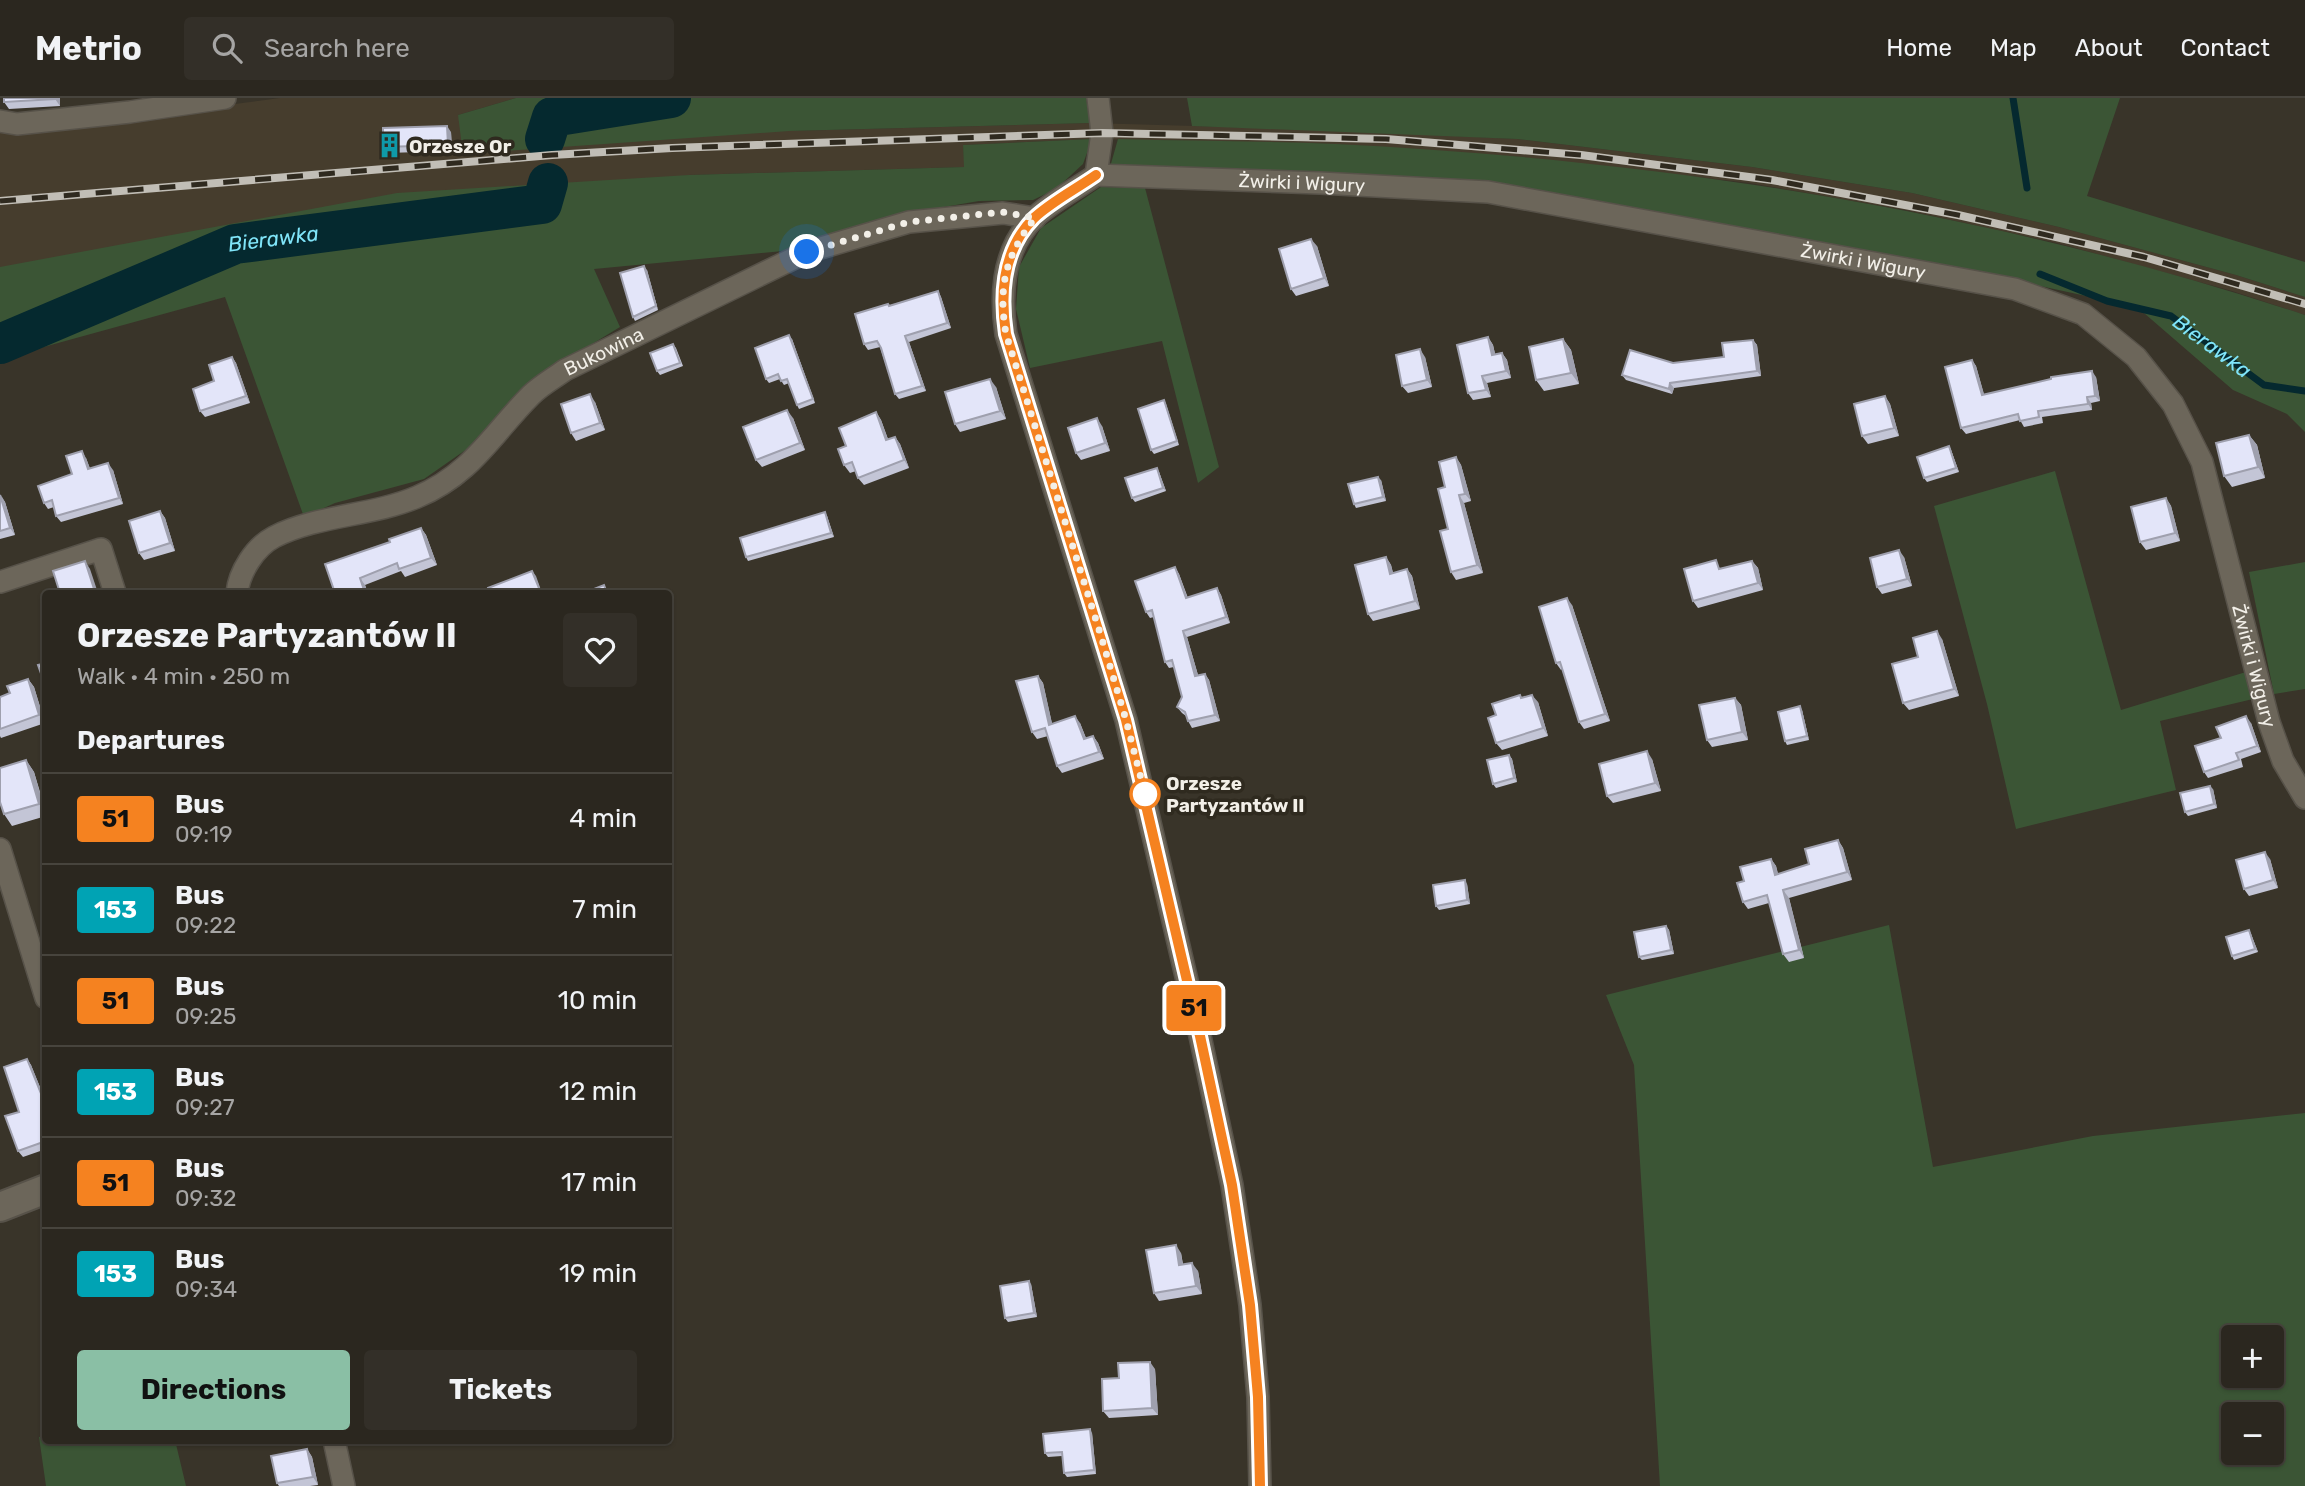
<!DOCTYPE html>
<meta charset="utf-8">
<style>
body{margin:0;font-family:Rubik,sans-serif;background:#332f28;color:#f1f3f6;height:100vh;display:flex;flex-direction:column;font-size:26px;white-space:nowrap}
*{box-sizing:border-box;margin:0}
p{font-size:23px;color:#a6a5a4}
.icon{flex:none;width:38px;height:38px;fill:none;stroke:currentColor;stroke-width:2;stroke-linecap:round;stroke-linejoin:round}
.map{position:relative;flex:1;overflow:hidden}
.side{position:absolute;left:42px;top:492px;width:630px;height:854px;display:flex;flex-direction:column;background:#2b271f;border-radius:7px;box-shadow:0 2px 5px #0004,0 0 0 2px #47443d}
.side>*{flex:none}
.badge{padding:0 14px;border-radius:5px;font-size:24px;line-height:46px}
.fabs{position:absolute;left:2221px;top:1227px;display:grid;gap:14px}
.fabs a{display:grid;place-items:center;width:63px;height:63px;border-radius:7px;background:#2b271f;box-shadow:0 2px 5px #0004,0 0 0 2px #47443d;font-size:35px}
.you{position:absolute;width:35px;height:35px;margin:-18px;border:5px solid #fff;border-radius:50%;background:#1a73e8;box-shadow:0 0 0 10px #1a73e833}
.map>.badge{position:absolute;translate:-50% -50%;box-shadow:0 0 0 4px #fff}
h2{padding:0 35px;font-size:26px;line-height:63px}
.round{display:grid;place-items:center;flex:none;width:74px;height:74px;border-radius:7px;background:#332f28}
.head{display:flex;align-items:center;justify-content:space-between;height:119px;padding:0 35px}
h1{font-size:33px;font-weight:700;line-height:52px}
.cta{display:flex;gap:14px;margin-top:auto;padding:14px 35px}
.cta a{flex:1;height:80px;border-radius:7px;background:#8abfa5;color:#111;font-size:28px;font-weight:700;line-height:80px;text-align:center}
.cta a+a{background:#332f28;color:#f1f3f6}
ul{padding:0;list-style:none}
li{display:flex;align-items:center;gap:21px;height:91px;padding:0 35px;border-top:2px solid #47443d}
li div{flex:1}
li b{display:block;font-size:26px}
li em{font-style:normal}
li .badge{min-width:77px;font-weight:700;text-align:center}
header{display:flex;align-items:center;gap:42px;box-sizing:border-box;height:98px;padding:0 35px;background:#2b271f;border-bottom:2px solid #47443d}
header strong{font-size:33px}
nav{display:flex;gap:38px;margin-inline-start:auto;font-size:24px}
.search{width:490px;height:63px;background:#332f28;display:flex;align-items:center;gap:18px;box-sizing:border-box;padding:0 24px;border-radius:7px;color:#a6a5a4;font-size:26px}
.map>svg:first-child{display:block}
.built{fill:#463d2d}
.green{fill:#3b5535;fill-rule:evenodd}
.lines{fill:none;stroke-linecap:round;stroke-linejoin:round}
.stream{stroke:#05292f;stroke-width:7}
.river{stroke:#05292f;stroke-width:40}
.street-casing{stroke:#575249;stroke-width:24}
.secondary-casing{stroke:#575249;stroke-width:32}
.street{stroke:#6c665a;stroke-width:21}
.secondary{stroke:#6c665a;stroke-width:28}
.rail-casing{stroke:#c1beb6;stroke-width:8}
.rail{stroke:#2f2a1f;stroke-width:5;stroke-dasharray:16;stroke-linecap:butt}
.wall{fill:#c3c5d6}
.shaded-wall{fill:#9fa0ae}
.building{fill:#e3e5f9;stroke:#9fa0ae;stroke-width:2}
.line-casing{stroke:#fff;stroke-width:16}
.line{stroke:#f58220;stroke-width:10}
.walk{stroke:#f2efe8;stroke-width:7;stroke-dasharray:0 12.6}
.stop-dot{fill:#fff;stroke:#f58220;stroke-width:3.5}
.labels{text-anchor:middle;stroke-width:7;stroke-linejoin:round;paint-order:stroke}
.poi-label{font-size:19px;font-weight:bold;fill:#f2efe8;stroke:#2f2a1f;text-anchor:start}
.street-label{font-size:19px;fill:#f2efe8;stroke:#2f2a1f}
.stop-label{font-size:19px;font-weight:bold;fill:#f2efe8;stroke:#2f2a1f;text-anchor:start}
.water-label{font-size:21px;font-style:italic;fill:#80e5f9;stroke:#2f2a1f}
</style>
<header>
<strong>Metrio</strong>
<div class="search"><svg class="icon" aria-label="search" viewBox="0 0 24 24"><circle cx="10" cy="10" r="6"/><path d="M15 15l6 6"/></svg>Search here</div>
<nav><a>Home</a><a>Map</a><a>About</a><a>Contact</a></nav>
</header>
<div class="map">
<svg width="2305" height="1388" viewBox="0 0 2305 1388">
<rect width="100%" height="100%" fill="#393429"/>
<path class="built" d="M280,0H516L458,17L789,33L1090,25L1333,32L1517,41L1752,69L1912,95L2059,129L2236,177L2305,199V217L2232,193L2057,145L1905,112L1750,85L1520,59L1335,46L1092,41L963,47L965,69L689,77L0,193V29L23,34Z"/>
<path class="green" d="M516,0H1086L1090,25L789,33L463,56L458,17Z
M1187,0H2120L2087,98L2305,164V199L2236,177L2059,129L1912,95L1752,69L1517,41L1192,28Z
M1092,41L1083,66L1056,91L1033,102L979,103L897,117L794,152L594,171L620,229L528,285L467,351L424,381L335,405L304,419L225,199L0,261V169L397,95L689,77L964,69L963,47Z
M1118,41C1190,43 1263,43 1336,46C1664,62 1993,113 2305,217V334L2287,316L2233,292L2137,209L2013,182L1507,90L1110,69Z
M1101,89L1145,90L1219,369L1198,385L1162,243L1030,270L1016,211L1019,169L1041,130Z
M2055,373L2121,612L2246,574L2253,601L2160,623L2176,692L2016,731L1987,606L1934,408Z
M2305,464V591L2274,596L2249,474Z
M1889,827L1933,1069L2093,1038L2305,1015V1388H1660L1634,967L1606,897ZM2233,1239H2272V1278H2233ZM2233,1316H2272V1354H2233Z
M45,1338L46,1342H175L186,1388H46L39,1339Z"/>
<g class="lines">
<g class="stream">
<path d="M2013,0L2027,90"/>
<path id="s1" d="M2040,176L2107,203L2171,218L2264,287L2305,293"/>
</g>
<g class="river">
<path d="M545,41L552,19L671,0"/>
<path id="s2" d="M0,246L235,146L542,106L548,85"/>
</g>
<defs>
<g id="street">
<path d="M0,23L17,26L130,14L225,0"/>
<path id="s3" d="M1096,77L1320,85L1488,94L2015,191L2083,216L2136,259L2173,306L2202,364L2269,624L2283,663L2305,700"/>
<path d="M1096,77C1076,91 1051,104 1034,120C1003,151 1000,196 1006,236L1126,622L1200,938L1232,1087L1250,1207L1258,1299L1260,1388"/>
<path d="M1096,77L1102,35L1098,0"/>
<path d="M0,484L101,451L115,495"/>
<path id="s4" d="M237,495C239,474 255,449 274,439C317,417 372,418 417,399C472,376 492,336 531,297C541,287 554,280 565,272L807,154L909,124L1003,115L1035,120"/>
<path d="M0,751L46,900"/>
<path d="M334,1342L344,1388"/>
</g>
<path id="secondary" d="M0,1109L46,1091"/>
</defs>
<use href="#street" class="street-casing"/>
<use href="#secondary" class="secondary-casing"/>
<use href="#street" class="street"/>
<use href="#secondary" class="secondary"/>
<defs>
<path id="rail" d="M0,103L552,57L672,50L1102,35L1386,41L1581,57L1772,82L1958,117L2144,159L2305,206"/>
</defs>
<use href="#rail" class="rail-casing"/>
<use href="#rail" class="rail"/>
</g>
<path class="wall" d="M60,0V8L9,11L4,4Z
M451,34L452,53L387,55L383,49Z
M1317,148L1329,188L1296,198L1291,191Z
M647,172L658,212L635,223L633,219Z
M938,193L941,199L951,230L909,244L926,293L899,301L895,296L880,249L868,252L864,246L890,208Z
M1488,239L1493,247L1495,256L1502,255L1507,262L1511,280L1487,285L1491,299L1473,302L1468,295Z
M792,241L815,305L799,311L797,307L789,285L784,287L780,281L769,285L766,281Z
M1563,241L1571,252L1579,286L1544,293L1536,282Z
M1753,242L1757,247L1761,278L1674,290L1672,296L1626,282L1622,277L1673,265L1724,259Z
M673,246L676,250L683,268L660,277L657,273Z
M232,259L236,265L250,305L205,319L200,313L214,283Z
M1425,259L1432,289L1408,295L1402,288Z
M1972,262L1976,268L1984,297L2096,279L2100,303L2091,305L2092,312L2042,319L2043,325L2024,329L2020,322L1966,336L1961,330Z
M996,289L1006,321L960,334L955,326Z
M1885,298L1890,306L1899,338L1868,346L1862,338Z
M1164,302L1166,306L1179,347L1154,356L1151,352Z
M595,304L605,332L576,343L571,335Z
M876,314L881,322L888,341L895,339L900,346L909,370L864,387L858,380L856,373L850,375L844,367L846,348Z
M793,320L805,352L762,369L756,362Z
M1102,328L1110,353L1081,362L1076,355Z
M2249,337L2257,347L2265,380L2232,389L2224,378Z
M1949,348L1951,352L1959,374L1927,384L1924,380Z
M1456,359L1461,367L1471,403L1464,405L1483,475L1456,482L1451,474L1445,389Z
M86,360L90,371L113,372L123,406L61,424L56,418L54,409L48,411L44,405Z
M1159,374L1166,393L1135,404L1132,400Z
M1381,382L1386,403L1356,410L1354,406Z
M0,397L5,404L15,437L0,441Z
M2166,400L2171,408L2180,443L2146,452L2140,444Z
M160,413L165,420L175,453L144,462L139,455Z
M827,418L834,439L748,463L746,459Z
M421,430L426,437L437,467L405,479L401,473L365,487L368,495H335L390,444Z
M1386,459L1391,467L1393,475L1407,471L1412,478L1420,511L1373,523L1368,516Z
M1904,459L1912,488L1882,496L1877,489Z
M1752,463L1758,470L1763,492L1698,510L1693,503L1722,470Z
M1175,469L1179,476L1188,500L1217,490L1221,497L1230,525L1187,539L1198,577L1205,576L1209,582L1220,623L1192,630L1188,623L1186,618L1182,615L1177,609L1182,599L1174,569L1169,570L1165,564L1154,519L1150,520L1146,514Z
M1572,507L1610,623L1584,631L1579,624L1562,571L1561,572L1556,565Z
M1942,541L1959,598L1909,612L1903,605L1918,559Z
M1038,578L1043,585L1052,626L1080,625L1086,640L1093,638L1098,645L1104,661L1062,675L1057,668L1048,638L1037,641L1032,634Z
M28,581L34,589L45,625L1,640L0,638V599L10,595Z
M1522,600L1538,604L1548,638L1502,652L1496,645V617Z
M1735,600L1741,607L1748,642L1712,649L1707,642Z
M1802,612L1809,642L1787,647L1785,643Z
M2251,625L2261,654L2241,661L2243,669L2208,680L2204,674L2221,640Z
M1509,657L1512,661L1517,684L1496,690L1493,686Z
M1652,661L1661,693L1613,705L1607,698Z
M26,662L34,674L46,714V718L12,728L4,716Z
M2213,691L2217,710L2188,718L2185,714Z
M1838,742L1843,750L1852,782L1789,800L1804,860L1789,864L1783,856L1769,805L1748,811L1743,804L1744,783L1771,761L1776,768L1778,776L1809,766Z
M2270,761L2278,790L2249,798L2244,791Z
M1467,786L1470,806L1439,812L1436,808Z
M1666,828L1669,832L1674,856L1642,862L1639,859Z
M2249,832L2251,836L2258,854L2234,862L2232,858Z
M27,961L31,967L46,1004V1051L23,1059L18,1053L19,1014Z
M1181,1155L1183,1166L1198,1173L1202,1196L1159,1203L1154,1195Z
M1031,1186L1037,1219L1008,1224L1005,1220Z
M1155,1271L1158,1317L1109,1320L1103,1313L1119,1280Z
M1092,1335L1096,1376L1067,1379L1064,1375L1062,1358L1048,1359L1045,1355Z
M307,1351L312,1359L318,1387L310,1388H279L277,1385Z"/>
<path class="shaded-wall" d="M55,0H60V8L55,1Z
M447,28L451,34L452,53L448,47Z
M1311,141L1317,148L1329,188L1324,180Z
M644,168L647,172L658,212L656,208Z
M938,193L941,199L951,230L947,225Z
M789,237L792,241L815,305L813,301Z
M905,238L909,244L926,293L922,288Z
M1488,239L1493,247L1497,264L1492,257Z
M1563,241L1571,252L1579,286L1571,275Z
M1753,242L1757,247L1761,278L1757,273Z
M1420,251L1425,259L1432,289L1427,282Z
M1502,255L1507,262L1511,280L1506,273Z
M232,259L236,265L250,305L246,298Z
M1972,262L1976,268L1986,303L1982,297Z
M2092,273L2096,279L2100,303L2095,298Z
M1482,278L1487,285L1491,299L1486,292Z
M990,281L996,289L1006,321L1000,313Z
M1670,285L1674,290L1672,296L1669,291Z
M590,296L595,304L605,332L600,325Z
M1885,298L1890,306L1899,338L1894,330Z
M2087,299L2091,305L2092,312L2088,306Z
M787,312L793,320L805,352L800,345Z
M876,314L881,322L891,350L886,342Z
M1097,320L1102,328L1110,353L1105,345Z
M2249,337L2257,347L2265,380L2258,369Z
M895,339L900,346L909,370L904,362Z
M1949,348L1951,352L1959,374L1956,370Z
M82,353L86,360L93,378L88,371Z
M1456,359L1461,367L1471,403L1465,396Z
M108,365L113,372L123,406L119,400Z
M1157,370L1159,374L1166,393L1163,390Z
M1378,379L1381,382L1386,403L1383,399Z
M1,397L5,404L15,437L10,430Z
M1459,397L1464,405L1483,475L1477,467Z
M2166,400L2171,408L2180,443L2175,435Z
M160,413L165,420L175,453L170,445Z
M825,414L827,418L834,439L831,435Z
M421,430L426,437L437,467L431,460Z
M1899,452L1904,459L1912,488L1907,481Z
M1386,459L1391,467L1395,483L1390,476Z
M85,463L90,471L98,495H96L95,494Z
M1752,463L1758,470L1763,492L1758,485Z
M1175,469L1179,476L1190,507L1186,500Z
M1407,471L1412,478L1420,511L1415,503Z
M532,473L536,478L542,495H541Z
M360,480L365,487L368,495H365Z
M1217,490L1221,497L1230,525L1226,519Z
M1567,500L1572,507L1610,623L1605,616Z
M1183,533L1187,539L1200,584L1195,578Z
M1937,533L1942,541L1959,598L1954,591Z
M1205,576L1209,582L1220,623L1215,617Z
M1038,578L1043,585L1054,634L1049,627Z
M28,581L34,589L45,625L39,617Z
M1532,597L1538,604L1548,638L1543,630Z
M1735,600L1741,607L1748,642L1742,634Z
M1800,608L1802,612L1809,642L1807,638Z
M1075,618L1080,625L1089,648L1084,641Z
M2246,618L2251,625L2261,654L2257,648Z
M1093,638L1098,645L1104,661L1099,654Z
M1647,653L1652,661L1661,693L1655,685Z
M1509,657L1512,661L1517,684L1514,680Z
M26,662L34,674L46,716L39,706Z
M2210,688L2213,691L2217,710L2214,706Z
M1838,742L1843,750L1852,782L1847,774Z
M2265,754L2270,761L2278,790L2273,782Z
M1771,761L1776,768L1780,784L1775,777Z
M1465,782L1467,786L1470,806L1467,802Z
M1783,792L1789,800L1804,860L1799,852Z
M1666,828L1669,832L1674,856L1671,852Z
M2249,832L2251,836L2258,854L2255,851Z
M27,961L31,967L46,1004V1008Z
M1176,1147L1181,1155L1184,1175L1179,1167Z
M1192,1165L1198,1173L1202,1196L1196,1188Z
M1029,1183L1031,1186L1037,1219L1034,1215Z
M1150,1264L1155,1271L1158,1317L1152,1310Z
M1090,1331L1092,1335L1096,1376L1094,1372Z
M307,1351L312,1359L318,1387L313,1379Z"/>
<path class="building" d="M4,0H55V1L4,4Z
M447,28L448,47L383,49V30Z
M1311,141L1324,180L1291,191L1279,151Z
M644,168L656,208L633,219L620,175Z
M938,193L947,225L905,238L922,288L895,296L881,250L877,243L864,246L855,216L888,206L889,208Z
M789,237L813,301L797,307L787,281L781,283L778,276L766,281L755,250Z
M1488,239L1492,257L1502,255L1506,273L1482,278L1486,292L1468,295L1457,247Z
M1563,241L1571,275L1536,282L1529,249Z
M1753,242L1757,273L1670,285L1669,291L1622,277L1630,252L1673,265L1724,259L1722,245Z
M673,246L680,265L657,273L650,255Z
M1420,251L1427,282L1402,288L1396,257Z
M232,259L246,298L200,313L193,291L214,283L209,267Z
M1972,262L1982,297L2051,281V279L2092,273L2095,298L2087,299L2088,306L2038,313L2039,319L2020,323L2018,316L1961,330L1945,269Z
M990,281L1000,313L955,326L945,294Z
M590,296L600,325L571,335L561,306Z
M1885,298L1894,330L1862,338L1854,306Z
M1164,302L1177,343L1151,352L1138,311Z
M787,312L800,345L756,362L743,329Z
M876,314L886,342L895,339L904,362L858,380L852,364L844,367L838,351L846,348L839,330Z
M1097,320L1105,345L1076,355L1068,330Z
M2249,337L2258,369L2224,378L2216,345Z
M1949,348L1956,370L1924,380L1917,359Z
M82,353L88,371L108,365L119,400L56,418L52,402L44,405L38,388L72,376L66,358Z
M1456,359L1465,396L1459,397L1477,467L1451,474L1440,433L1448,431L1438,391L1445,389L1439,364Z
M1157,370L1163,390L1132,400L1125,380Z
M1378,379L1383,399L1354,406L1348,386Z
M0,397L10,430L0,433Z
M2166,400L2175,435L2140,444L2131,409Z
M160,413L170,445L139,455L129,423Z
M825,414L831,435L746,459L740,440Z
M421,430L431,460L399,471L397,465L360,480L365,495H335L325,466L390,444L389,441Z
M1899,452L1907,481L1877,489L1870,460Z
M1386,459L1390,476L1407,471L1415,503L1368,516L1355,467Z
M1716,462L1719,471L1752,463L1758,485L1693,503L1684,471Z
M85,463L95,494L90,495H60L53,473Z
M1175,469L1186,500L1217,490L1226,519L1183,533L1195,578L1205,576L1215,617L1188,623L1185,614L1177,609L1182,599L1172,562L1165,564L1152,512L1146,514L1135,483Z
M532,473L541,495H489L488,490Z
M604,487L607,495H584Z
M1567,500L1605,616L1579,624L1560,564L1556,565L1539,509Z
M1937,533L1954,591L1903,605L1892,566L1918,559L1913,540Z
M46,565V583L44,584L38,567Z
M1038,578L1049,627L1075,618L1084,641L1093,638L1099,654L1057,668L1045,630L1032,634L1016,583Z
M28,581L39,617L0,631V599L10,595L7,588Z
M1520,597L1521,600L1532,597L1543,630L1496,645L1488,620L1496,617L1492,606Z
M1735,600L1742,634L1707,642L1699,607Z
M1800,608L1807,638L1785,643L1778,614Z
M2246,618L2257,648L2236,655L2239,662L2204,674L2195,648L2221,640L2216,629Z
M1647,653L1655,685L1607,698L1599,666Z
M1509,657L1514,680L1493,686L1487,662Z
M26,662L39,706L4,716L0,704V670Z
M2210,688L2214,706L2185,714L2180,695Z
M1838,742L1847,774L1783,792L1799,852L1783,856L1767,797L1743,804L1737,785L1744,783L1740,769L1771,761L1775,777L1809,766L1805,751Z
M2265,754L2273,782L2244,791L2236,762Z
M1465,782L1467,802L1436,808L1433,787Z
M1666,828L1671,852L1639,859L1634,834Z
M2249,832L2255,851L2232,858L2226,839Z
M27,961L46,1008V1043L18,1053L5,1018L19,1014L4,969Z
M1176,1147L1179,1167L1192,1165L1196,1188L1154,1195L1146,1152Z
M1029,1183L1034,1215L1005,1220L1000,1188Z
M1150,1264L1152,1310L1103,1313L1102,1281L1119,1280L1118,1265Z
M1090,1331L1094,1372L1064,1375L1062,1354L1045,1355L1043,1336Z
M307,1351L313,1379L277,1385L271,1358Z"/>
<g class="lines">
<defs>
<path id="line" d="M1096,77C1076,91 1051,104 1034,120C1003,151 1000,196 1006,236L1126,622L1200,938L1232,1087L1250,1207L1258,1299L1260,1388"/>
</defs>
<use href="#line" class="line-casing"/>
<use href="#line" class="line"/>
<path class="walk" d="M807,154L909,124L1003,114L1035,120C1005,158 998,189 1006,236L1101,538L1126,622L1145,696"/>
</g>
<defs>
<symbol id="building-bare" viewBox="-9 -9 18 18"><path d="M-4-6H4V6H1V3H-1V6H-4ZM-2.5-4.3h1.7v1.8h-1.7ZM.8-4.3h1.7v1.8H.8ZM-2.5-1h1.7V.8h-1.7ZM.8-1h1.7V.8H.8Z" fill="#0f9aa8" stroke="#2f2a1f" stroke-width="2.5" paint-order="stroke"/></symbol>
</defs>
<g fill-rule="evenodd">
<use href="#building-bare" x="372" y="30" width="35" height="35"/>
</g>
<circle class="stop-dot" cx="1145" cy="696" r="14"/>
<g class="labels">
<g class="poi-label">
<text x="409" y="55">Orzesze Or</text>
</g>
<g class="street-label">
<text dy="7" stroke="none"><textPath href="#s3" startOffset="206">Żwirki i Wigury</textPath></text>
<text dy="7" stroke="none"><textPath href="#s3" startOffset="774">Żwirki i Wigury</textPath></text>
<text dy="7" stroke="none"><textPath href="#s4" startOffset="458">Bukowina</textPath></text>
<text dy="7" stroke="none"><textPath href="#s3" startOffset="1404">Żwirki i Wigury</textPath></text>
</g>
<g class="stop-label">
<text x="1166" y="692">Orzesze<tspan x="1166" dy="22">Partyzantów II</tspan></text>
</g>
<g class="water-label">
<text dy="7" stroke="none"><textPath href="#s2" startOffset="294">Bierawka</textPath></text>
<text dy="7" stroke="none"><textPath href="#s1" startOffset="189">Bierawka</textPath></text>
</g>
</g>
</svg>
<div class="fabs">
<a>+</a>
<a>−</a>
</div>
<div class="you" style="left:807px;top:154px"></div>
<b class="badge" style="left:1194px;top:910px;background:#f58220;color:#111">51</b>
<section class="side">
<div class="head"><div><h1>Orzesze Partyzantów II</h1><p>Walk · 4 min · 250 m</p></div><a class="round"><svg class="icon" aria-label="heart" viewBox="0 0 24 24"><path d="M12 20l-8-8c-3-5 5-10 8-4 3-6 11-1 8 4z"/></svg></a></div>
<h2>Departures</h2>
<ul>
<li><span class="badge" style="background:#f58220;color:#111">51</span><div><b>Bus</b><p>09:19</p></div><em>4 min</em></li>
<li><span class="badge" style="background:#00a3b4;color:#fff">153</span><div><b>Bus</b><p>09:22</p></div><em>7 min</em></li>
<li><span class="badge" style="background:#f58220;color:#111">51</span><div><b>Bus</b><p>09:25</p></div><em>10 min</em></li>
<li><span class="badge" style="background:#00a3b4;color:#fff">153</span><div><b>Bus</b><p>09:27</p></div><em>12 min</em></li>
<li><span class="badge" style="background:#f58220;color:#111">51</span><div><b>Bus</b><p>09:32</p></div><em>17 min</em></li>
<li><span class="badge" style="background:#00a3b4;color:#fff">153</span><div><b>Bus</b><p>09:34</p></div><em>19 min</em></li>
</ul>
<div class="cta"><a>Directions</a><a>Tickets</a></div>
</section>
</div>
